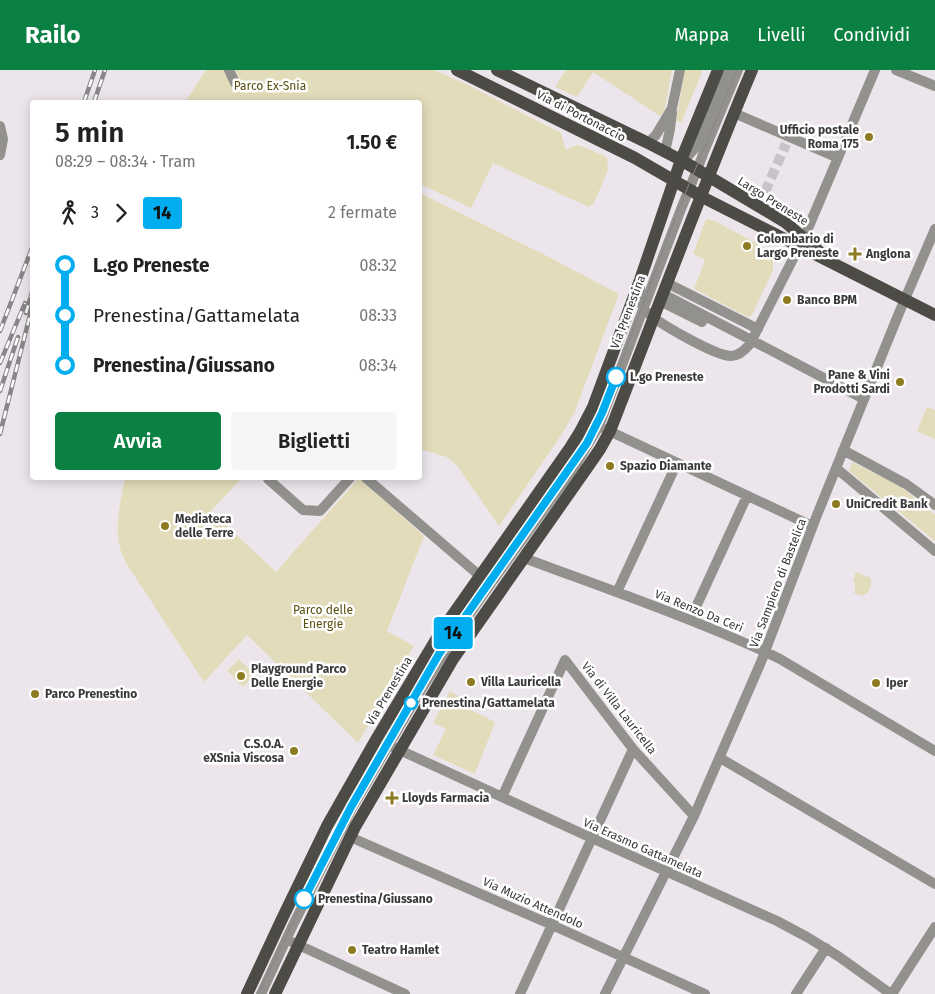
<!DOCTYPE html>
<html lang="it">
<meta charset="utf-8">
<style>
body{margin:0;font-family:"Fira Sans",sans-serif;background:#f6f6f6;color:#222;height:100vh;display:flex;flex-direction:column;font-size:19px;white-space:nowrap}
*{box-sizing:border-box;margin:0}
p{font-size:16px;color:#767676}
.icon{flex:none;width:28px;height:28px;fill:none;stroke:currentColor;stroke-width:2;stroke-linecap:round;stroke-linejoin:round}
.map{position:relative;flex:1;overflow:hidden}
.sheet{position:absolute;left:30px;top:30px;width:392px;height:380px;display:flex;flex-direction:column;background:#fff;border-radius:5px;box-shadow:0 2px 12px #0003}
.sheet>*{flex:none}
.badge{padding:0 10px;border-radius:4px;font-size:18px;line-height:32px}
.map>.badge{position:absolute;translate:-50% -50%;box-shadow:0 0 0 2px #fff}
.legs{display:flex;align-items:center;gap:8px;height:55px;padding:0 25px;font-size:16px}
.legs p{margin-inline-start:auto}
.head{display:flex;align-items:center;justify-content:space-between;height:85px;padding:0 25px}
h1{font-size:28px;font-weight:600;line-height:38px}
.primary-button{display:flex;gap:10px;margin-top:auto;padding:10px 25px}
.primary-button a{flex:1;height:58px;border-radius:5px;background:#0b8043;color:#fff;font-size:20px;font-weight:600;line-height:58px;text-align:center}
.primary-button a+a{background:#f6f6f6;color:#222}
ul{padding:0 25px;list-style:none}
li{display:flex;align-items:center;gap:18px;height:50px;font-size:19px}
li i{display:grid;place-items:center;width:8px;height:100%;margin:0 6px;background:currentColor}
li i::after{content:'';width:12px;height:12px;margin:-6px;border:4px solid;border-radius:50%;background:#fff}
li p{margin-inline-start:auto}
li:first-child i{background:linear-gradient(#0000 50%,currentColor 0)}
li:last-child i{background:linear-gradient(currentColor 50%,#0000 0)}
header{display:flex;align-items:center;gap:30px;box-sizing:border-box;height:70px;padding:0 25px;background:#0b8043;color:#fff}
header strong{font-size:24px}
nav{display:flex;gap:28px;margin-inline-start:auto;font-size:18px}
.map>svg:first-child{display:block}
.green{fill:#e2dcba}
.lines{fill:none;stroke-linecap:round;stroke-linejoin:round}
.minor-tunnel{stroke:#c8c3c8;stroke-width:10;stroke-dasharray:10 5;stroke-linecap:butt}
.minor{stroke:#92918e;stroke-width:10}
.major{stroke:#4c4b46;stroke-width:12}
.tram{stroke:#898589;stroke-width:1}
.rail-casing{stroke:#898589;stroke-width:4.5}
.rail{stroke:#fff;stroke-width:2.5;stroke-dasharray:8;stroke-linecap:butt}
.line-1-casing{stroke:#fff;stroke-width:11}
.line-1{stroke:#00adef;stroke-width:8}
.poi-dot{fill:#8c7b20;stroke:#fff;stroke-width:2}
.stop-1-dot{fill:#fff;stroke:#00adef;stroke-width:2.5}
.labels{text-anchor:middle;stroke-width:5;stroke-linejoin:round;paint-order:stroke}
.park-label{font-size:12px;fill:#5b4f11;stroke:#fff}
.street-label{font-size:12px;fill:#3a383a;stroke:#fff}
.poi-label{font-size:12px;font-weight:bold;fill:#3a383a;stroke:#fff;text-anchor:start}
.stop-label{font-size:12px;font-weight:bold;fill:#3a383a;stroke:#fff;text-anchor:start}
</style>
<header>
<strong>Railo</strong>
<nav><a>Mappa</a><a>Livelli</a><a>Condividi</a></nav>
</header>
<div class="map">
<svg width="935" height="924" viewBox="0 0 935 924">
<rect width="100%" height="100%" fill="#ece6ec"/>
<path class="green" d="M206,0H434L470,16L561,63L565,78L567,80L574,76L579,75L607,87L608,100L594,133L589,137L493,93L471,138L420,114V32H185Z
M566,0H672L664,42L660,46L593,2L577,27L555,17Z
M685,0H703L681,53L676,50Z
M420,123L547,186L619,224L575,341L562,364L499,456L458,397L447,387L420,379Z
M706,149L715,151L765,178L769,182L773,189V200L752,245L748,247L694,219L705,190L693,184Z
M927,337L935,340V369L917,361Z
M852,392L900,416L935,445V471L849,401Z
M125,408H242L211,441L276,502L359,408L424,466L387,561L414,576L358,673L247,565L204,612L126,493C124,488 121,483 120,478C114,458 121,428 125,408Z
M856,502L871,508C871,521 867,531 853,522L855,521V513L853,510Z
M239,589L255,605L243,617L227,601Z
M450,621L463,629L461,635L495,652L475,704L433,685L446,659L433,653Z"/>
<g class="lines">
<path class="minor-tunnel" d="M765,122L786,74"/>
<path class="minor" d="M229,0L235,13
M896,0L935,16
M734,43L838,88
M0,56L3,69L0,85
M646,72L651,70L656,65L672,38L680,0
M665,82L670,59L672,42
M681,90L688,86L697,76L730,0
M804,168L875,0
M640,213C640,222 639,233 645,240C655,252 716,286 731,286C739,286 745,280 750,274L799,177
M667,213L758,259
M663,224L864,329
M660,231L702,252
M605,359L812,456
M843,380L906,414L935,435
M836,398L935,481
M366,408L480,506
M268,409L303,440L320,441L350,408
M524,488C591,513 658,536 724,564C743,572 762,580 780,589L935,681
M617,522L677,393
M690,550L747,426
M393,677L585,765L777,851L807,867L838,886L891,924
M720,688L935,814
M502,727L565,590L633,679L694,746
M350,767L552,855L705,924
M292,872L405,924
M261,924L292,857L352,738L415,630L450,573L480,529L577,393L599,356L681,139L697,100L705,79L738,0
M520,924L633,679
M605,924L694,746L761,592L817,445L899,243L935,159
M796,924L826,878
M892,924L935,857"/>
<path class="major" d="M457,0L635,88L704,128L935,245
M497,0L646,72L681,90L785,152L820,182
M247,924L281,851L327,756L377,668L440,563L570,378L580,362L593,337L640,210L681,90L718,0
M275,924L355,757L453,589L589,395L600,379L610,361C657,240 702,119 752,0"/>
<path class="tram" d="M258,924L304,829L351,737L439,584L575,391L592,364L602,343L679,138L737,0"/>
<defs>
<path id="rail" d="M84,32L95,0
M94,32L105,0
M26,243L32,222
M0,261L32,178
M0,293L25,233
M0,321L18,267
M0,364L32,237"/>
</defs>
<use href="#rail" class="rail-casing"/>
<use href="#rail" class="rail"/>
</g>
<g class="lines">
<defs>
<path id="line-1" d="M304,829L351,737L439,584L587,373L602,343L616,307"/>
</defs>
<use href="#line-1" class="line-1-casing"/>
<use href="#line-1" class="line-1"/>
</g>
<g class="poi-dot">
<circle cx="869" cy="67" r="5"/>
<circle cx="747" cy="176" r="5"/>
<path d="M852.5 176.5h5v5h5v5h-5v5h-5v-5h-5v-5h5z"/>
<circle cx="787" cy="230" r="5"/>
<circle cx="900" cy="312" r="5"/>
<circle cx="610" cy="396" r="5"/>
<circle cx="836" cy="434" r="5"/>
<circle cx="165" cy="456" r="5"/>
<circle cx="241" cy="606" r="5"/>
<circle cx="471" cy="612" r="5"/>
<circle cx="876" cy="613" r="5"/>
<circle cx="35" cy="624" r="5"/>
<circle cx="294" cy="681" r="5"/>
<path d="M389.5 720.5h5v5h5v5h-5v5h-5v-5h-5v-5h5z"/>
<circle cx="352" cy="880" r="5"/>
</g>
<g class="stop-1-dot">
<circle cx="616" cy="307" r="9"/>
<circle cx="411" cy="633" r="6"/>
<circle cx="304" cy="829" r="9"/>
</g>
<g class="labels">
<g class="park-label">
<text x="270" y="20">Parco Ex-Snia</text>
<text x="323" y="544">Parco delle<tspan x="323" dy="14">Energie</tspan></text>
</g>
<g class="street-label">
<text transform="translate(581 46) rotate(27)" y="4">Via di Portonaccio</text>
<text transform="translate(773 131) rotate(32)" y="4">Largo Preneste</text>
<text transform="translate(628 242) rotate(-69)" y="4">Via Prenestina</text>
<text transform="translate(778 513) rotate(-69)" y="4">Via Sampiero di Bastelica</text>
<text transform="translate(699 541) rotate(22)" y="4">Via Renzo Da Ceri</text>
<text transform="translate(389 621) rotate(-59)" y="4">Via Prenestina</text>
<text transform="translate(619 638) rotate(52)" y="4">Via di Villa Lauricella</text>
<text transform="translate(643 778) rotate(24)" y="4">Via Erasmo Gattamelata</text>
<text transform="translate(533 833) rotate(24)" y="4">Via Muzio Attendolo</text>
</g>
<g class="poi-label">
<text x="859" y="64" text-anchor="end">Ufficio postale<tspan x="859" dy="14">Roma 175</tspan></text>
<text x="757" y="173">Colombario di<tspan x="757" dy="14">Largo Preneste</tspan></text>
<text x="866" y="188">Anglona</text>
<text x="797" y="234">Banco BPM</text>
<text x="890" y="309" text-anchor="end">Pane &amp; Vini<tspan x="890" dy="14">Prodotti Sardi</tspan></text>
<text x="620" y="400">Spazio Diamante</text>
<text x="846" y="438">UniCredit Bank</text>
<text x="175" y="453">Mediateca<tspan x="175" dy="14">delle Terre</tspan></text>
<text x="251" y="603">Playground Parco<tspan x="251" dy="14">Delle Energie</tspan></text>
<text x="481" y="616">Villa Lauricella</text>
<text x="886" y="617">Iper</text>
<text x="45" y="628">Parco Prenestino</text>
<text x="284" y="678" text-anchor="end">C.S.O.A.<tspan x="284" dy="14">eXSnia Viscosa</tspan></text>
<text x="402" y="732">Lloyds Farmacia</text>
<text x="362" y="884">Teatro Hamlet</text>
</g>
<g class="stop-label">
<text x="630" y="311">L.go Preneste</text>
<text x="422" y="637">Prenestina/Gattamelata</text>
<text x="318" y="833">Prenestina/Giussano</text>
</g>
</g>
</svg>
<b class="badge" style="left:453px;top:563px;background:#00adef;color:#111">14</b>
<section class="sheet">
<div class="head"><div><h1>5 min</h1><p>08:29 – 08:34 · Tram</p></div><b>1.50 €</b></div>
<div class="legs"><svg class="icon" aria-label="walk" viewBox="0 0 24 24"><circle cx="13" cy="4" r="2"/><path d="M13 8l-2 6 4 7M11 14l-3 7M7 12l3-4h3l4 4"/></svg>3<svg class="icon" aria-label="forward" viewBox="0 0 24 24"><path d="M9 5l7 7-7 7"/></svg><b class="badge" style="background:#00adef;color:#111">14</b><p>2 fermate</p></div>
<ul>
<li><i style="color:#00adef"></i><b>L.go Preneste</b><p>08:32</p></li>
<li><i style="color:#00adef"></i><span>Prenestina/Gattamelata</span><p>08:33</p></li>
<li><i style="color:#00adef"></i><b>Prenestina/Giussano</b><p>08:34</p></li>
</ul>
<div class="primary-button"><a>Avvia</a><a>Biglietti</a></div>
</section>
</div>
